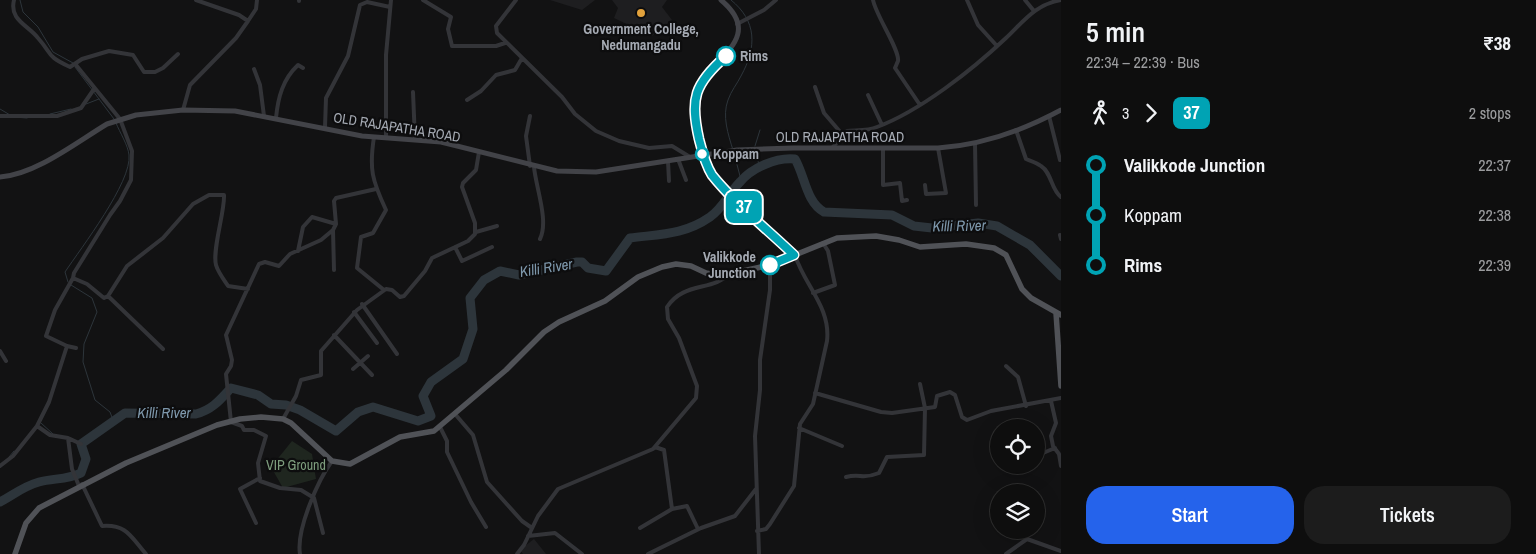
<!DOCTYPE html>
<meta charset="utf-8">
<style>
body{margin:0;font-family:"Archivo Narrow",sans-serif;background:#1c1c1c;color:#f1f3f6;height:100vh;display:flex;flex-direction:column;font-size:19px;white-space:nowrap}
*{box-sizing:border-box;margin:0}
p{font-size:16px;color:#9b9c9e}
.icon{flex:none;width:28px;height:28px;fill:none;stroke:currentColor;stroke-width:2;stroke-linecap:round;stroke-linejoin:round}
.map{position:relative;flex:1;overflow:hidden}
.sheet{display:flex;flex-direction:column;background:#0e0e0e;width:475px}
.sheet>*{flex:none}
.badge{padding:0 10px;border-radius:8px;font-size:18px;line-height:32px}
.buttons{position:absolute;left:990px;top:419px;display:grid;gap:10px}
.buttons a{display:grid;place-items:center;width:55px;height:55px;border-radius:50%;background:#0e0e0e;box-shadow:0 5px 20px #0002,0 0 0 1px #2e2e2e;font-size:25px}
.map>.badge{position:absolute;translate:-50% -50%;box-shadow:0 0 0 2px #fff}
.legs{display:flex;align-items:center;gap:8px;height:55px;padding:0 25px;font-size:16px}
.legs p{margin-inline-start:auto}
.headline{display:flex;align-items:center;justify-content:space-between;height:85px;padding:0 25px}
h1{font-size:28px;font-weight:600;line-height:38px}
.action{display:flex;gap:10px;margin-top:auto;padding:10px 25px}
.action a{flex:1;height:58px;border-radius:20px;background:#2563eb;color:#fff;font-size:20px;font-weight:600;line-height:58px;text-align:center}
.action a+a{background:#1c1c1c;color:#f1f3f6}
ul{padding:0 25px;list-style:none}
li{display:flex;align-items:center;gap:18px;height:50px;font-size:19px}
li i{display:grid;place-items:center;width:8px;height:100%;margin:0 6px;background:currentColor}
li i::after{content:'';width:12px;height:12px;margin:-6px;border:4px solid;border-radius:50%;background:#0e0e0e}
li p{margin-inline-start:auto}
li:first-child i{background:linear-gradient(#0000 50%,currentColor 0)}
li:last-child i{background:linear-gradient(currentColor 50%,#0000 0)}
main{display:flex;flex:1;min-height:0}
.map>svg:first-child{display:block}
.built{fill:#1e1e20}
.green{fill:#1f261f}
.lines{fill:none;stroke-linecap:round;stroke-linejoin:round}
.stream{stroke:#2d353b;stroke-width:1}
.river{stroke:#2d353b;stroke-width:9}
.street{stroke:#333438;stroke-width:4}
.secondary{stroke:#424348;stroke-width:5}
.primary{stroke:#505257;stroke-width:5.5}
.line-1-casing{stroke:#fff;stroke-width:11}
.line-1{stroke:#00a3b4;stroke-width:8}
.poi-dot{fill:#e2a23c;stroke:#0d0d0e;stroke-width:2}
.stop-1-dot{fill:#fff;stroke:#00a3b4;stroke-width:2.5}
.labels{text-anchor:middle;stroke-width:4.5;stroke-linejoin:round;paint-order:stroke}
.poi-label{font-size:14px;font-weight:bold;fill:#a5aab3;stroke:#0d0d0e}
.stop-label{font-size:14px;font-weight:bold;fill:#a5aab3;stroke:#0d0d0e;text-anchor:start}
.street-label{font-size:14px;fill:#a5aab3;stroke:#0d0d0e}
.park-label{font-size:14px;fill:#7d9c7d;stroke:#0d0d0e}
.water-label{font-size:15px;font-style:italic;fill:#7e98ac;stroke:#0d0d0e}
</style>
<main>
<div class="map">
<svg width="1061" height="554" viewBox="0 0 1061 554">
<rect width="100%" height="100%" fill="#121213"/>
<path class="built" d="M550,0H595L582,10Z
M612,0H667L662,7L672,20L652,36L614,18L618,8Z
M534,539L546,554H523L520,550Z"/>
<path class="green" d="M292,441L312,454L316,479L283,488L271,467Z"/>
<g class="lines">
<path class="stream" d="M20,0L23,12L38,27L53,52L73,63
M731,0C757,21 757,47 741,76C737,84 731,91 728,100C722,116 728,134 733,150
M75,67L114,119
M86,104L99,99
M0,109L10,115
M50,114L71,109
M14,117L27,118
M755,146L760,130
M734,153L741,180
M757,154L759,167
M68,282L65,272C81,248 132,182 129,155C128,145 120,133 116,123
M71,285L92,298L97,312L84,344L83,362L95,400L110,412L113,420
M41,423L53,434
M9,457L14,451"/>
<path class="river" d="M0,502C13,495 24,486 39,482C53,478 67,480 81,473L86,459L81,444L125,413L196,414C212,410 220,400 231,388L258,395L271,404L286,405L300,410L336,431L358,412L373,407L418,421L431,416L423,396L431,382L463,359L473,329L470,298L484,280L500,271L519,275L577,262H582L588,268L606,271L630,238C660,234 684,235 710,217C723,208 729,193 740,182C752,168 776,157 795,159C805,176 806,202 824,212L892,215L914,226L932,228L978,223L997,226L1030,245L1061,276"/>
<path class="street" d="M14,0C9,20 28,25 38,38C53,55 46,56 70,67L82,59L109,51L133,55L144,72H155L163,68L178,54
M299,0V1
M423,0L451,17L448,29L452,46H496L505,43
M516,0L496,26L497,33L562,97L575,114L596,131L619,141L649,148L672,146L690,157
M873,0C876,16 900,50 898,61C897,63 896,66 895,68L920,105
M967,0L978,25L997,46
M1025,0L1034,11
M248,21L256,9L257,0
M737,24L764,10L776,0
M254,69L260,85L264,116
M815,87L824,113L842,134
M413,92L415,140
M868,95L882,125
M467,100L481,91L496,75L515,70L522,58
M183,110L190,85L236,38L248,21L239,15L196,0
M0,116H57L81,108L94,89
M530,116L526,136L530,166
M1049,116L1060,160
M276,118C278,97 283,79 298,65L303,68
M325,127L326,98L348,56L360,5L367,2L390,7
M1016,130L1026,159C1031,161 1037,163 1041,166C1052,173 1051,190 1061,197
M374,137C369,169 372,180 386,210L373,233L361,237L357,268L384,290
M386,138V55L391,0
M975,143L976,205
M832,148L847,131C856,130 868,131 877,127C920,111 972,70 1006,38C1023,22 1036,4 1061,0
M883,148V185L900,183L902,201L907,200
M678,159L686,180
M668,161L669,181
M534,167C536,188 549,221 540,239
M925,185L926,194L946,193L938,148
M333,230L334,270
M476,232L497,226
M1060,235L1061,239
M455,247L462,261L492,247
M298,251L303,227L312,217L336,224
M73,278L87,284L104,298L108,296L127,266L163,238L193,204L209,195H224C225,211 212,250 216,265C218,272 224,280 228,286L248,289
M813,293L835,285L828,251L823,243
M108,296L163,349
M362,304L397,354
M354,312L377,343
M334,335L372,375
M67,346L76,348
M0,351L6,361
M1006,366L1018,377L1026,406
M353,369L368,356
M815,393L881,412L892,413L935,407L937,396L950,392L955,395L962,417L967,420L991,411L1061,398
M1051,401L1056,423L1051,436L1053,446L1059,454L1061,466
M455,414L473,435L487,482L522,521L532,528
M283,419L296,396L301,380L321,375V351L357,310L386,289L392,290L400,297L404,296L425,271L432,258L468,241L475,234V223L462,187L463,183L476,170L479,152
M37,426L49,402L67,346L46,336L55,310L73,278L74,273L110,215L120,201L131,180L132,151L120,119L76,65
M440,427L447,441V452L471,502L486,527
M799,428L842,446
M68,438L72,469L79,486
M1036,460L1043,453L1055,448
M0,466L13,456L37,426L50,435L68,438L81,444
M846,477C861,473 862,480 879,473L887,457L924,455L925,408L920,384
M82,484L102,526C127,524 131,537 146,554
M672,509L687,506L698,529
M256,523L240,489L260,478
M640,528L672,509L664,450L655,447
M757,531L766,529L770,524L794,486L800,424L813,404L827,341C831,307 804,285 795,255
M323,533L314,498L301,490L280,488L260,481L258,463L266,436L254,430H244L242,426L231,422L226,374L231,366L232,360L226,335L259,264L265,262L279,266L290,254L321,240L333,230L336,224L334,201L336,198L376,189
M528,536L555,533L582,554
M300,554C296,530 318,480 332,461
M517,554L524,545L538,516L558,489L653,449L696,398L697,386L679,338L668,319L667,307C684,281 713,292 730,273
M648,554L701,528L735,516L756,489
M759,554L755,436L760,390V360L770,290V265
M1006,554L1027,539L1061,551"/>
<path class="secondary" d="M721,0C765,37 714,57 698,87C689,105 696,140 704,158C717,190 768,230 795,255
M0,177C35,175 77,142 107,124L136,115L183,110L235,111L362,136L441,142L557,171L596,172L737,150L793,148H938C980,145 1024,130 1061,110"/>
<path class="primary" d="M1056,313L1061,386
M15,554L26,523L39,508L126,463L217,425L240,419L261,417L283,419L291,423L332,461L350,464L400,437L434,431L506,370L544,332L559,322L605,301L638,277L662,267L676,264L691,266L706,273L717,275L738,272L770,265L837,238L876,236L899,240L920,247L966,244L994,248L1006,255L1022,289L1031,298L1061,315"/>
</g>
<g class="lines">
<defs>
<path id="line-1" d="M726,56C694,84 690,99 699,139C702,151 705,164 712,175C734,203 768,230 794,255L770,265"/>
</defs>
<use href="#line-1" class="line-1-casing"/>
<use href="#line-1" class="line-1"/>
</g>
<circle class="poi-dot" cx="641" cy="13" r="5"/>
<g class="stop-1-dot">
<circle cx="726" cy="56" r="9"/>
<circle cx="702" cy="154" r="6"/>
<circle cx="770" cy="265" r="9"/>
</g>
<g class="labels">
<g class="poi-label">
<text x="641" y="34">Government College,<tspan x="641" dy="16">Nedumangadu</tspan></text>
</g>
<g class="stop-label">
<text x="740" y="61">Rims</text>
<text x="713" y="159">Koppam</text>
<text x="756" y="262" text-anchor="end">Valikkode<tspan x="756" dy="16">Junction</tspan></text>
</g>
<g class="street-label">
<text transform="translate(397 127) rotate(9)" y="5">OLD RAJAPATHA ROAD</text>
<text x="840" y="142">OLD RAJAPATHA ROAD</text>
</g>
<g class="park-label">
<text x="296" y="470">VIP Ground</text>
</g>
<g class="water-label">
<text transform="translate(959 226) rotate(-1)" y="5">Killi River</text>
<text transform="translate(546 268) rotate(-9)" y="5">Killi River</text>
<text x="164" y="418">Killi River</text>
</g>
</g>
</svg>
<div class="buttons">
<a><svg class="icon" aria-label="locate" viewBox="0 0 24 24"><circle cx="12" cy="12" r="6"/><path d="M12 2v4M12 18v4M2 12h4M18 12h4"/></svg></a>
<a><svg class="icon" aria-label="layers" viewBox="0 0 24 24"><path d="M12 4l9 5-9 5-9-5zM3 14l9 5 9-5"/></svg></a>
</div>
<b class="badge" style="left:744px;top:207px;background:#00a3b4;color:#fff">37</b>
</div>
<section class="sheet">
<div class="headline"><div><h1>5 min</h1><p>22:34 – 22:39 · Bus</p></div><b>₹38</b></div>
<div class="legs"><svg class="icon" aria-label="walk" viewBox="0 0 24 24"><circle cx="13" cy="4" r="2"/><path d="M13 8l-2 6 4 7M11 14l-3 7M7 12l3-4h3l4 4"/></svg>3<svg class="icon" aria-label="forward" viewBox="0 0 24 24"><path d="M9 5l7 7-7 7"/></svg><b class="badge" style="background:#00a3b4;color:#fff">37</b><p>2 stops</p></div>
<ul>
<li><i style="color:#00a3b4"></i><b>Valikkode Junction</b><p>22:37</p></li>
<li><i style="color:#00a3b4"></i><span>Koppam</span><p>22:38</p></li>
<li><i style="color:#00a3b4"></i><b>Rims</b><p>22:39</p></li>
</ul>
<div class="action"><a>Start</a><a>Tickets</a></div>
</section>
</main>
